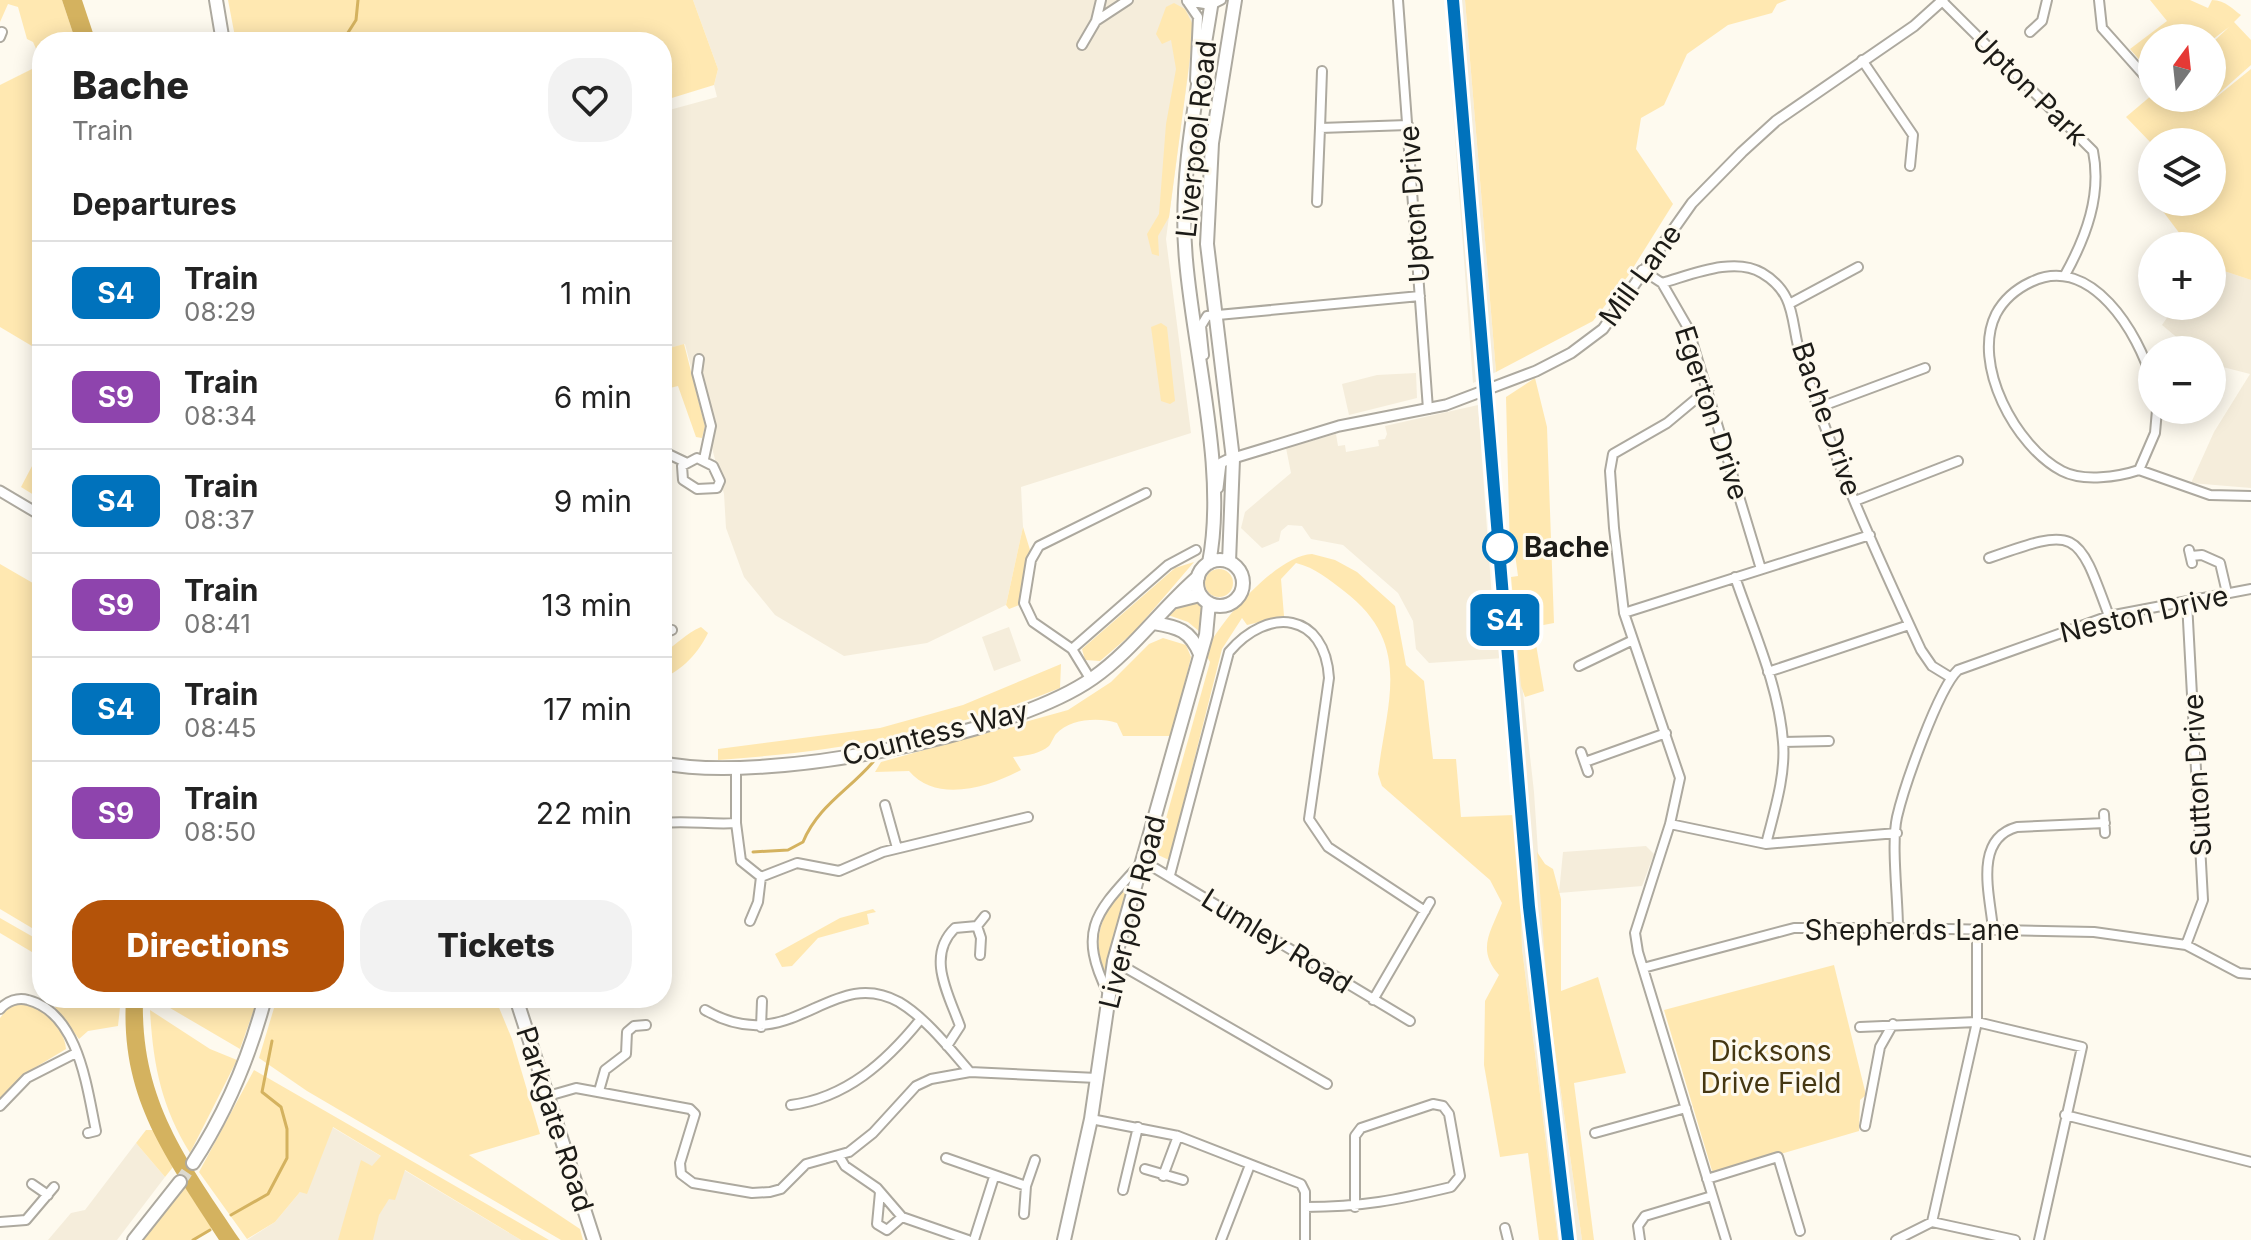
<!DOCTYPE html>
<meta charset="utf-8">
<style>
body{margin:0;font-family:Inter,sans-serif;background:#f2f2f2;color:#222;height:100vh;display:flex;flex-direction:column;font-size:30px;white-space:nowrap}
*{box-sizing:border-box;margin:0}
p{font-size:26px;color:#767676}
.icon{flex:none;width:44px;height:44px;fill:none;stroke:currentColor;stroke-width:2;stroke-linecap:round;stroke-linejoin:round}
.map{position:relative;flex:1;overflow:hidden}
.details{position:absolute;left:32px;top:32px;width:640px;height:976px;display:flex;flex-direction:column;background:#fff;border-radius:32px;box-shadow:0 4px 20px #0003}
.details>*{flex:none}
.badge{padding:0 16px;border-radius:12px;font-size:28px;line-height:52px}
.needle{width:52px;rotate:15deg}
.controls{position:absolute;left:2138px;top:24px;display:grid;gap:16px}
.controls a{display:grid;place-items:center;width:88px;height:88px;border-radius:50%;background:#fff;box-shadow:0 4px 20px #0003;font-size:40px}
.map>.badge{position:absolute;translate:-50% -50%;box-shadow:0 0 0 4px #fff}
h2{padding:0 40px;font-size:30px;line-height:72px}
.round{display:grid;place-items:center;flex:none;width:84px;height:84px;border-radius:32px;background:#f2f2f2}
.headline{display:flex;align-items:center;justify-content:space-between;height:136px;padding:0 40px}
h1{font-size:38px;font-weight:800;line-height:60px}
.cta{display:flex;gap:16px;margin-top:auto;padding:16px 40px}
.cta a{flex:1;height:92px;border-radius:32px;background:#b45309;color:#fff;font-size:32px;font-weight:800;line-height:92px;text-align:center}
.cta a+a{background:#f2f2f2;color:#222}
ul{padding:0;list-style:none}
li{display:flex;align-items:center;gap:24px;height:104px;padding:0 40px;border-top:2px solid #e0e0e0}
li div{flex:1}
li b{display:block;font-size:30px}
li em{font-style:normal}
li .badge{min-width:88px;font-weight:700;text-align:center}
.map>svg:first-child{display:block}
.built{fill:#f5eddb}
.green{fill:#ffe8b1}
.water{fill:#d4b25f}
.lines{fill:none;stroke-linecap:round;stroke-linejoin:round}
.stream{stroke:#d4b25f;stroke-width:3}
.primary-tunnel{stroke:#dcd9cf;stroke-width:12;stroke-dasharray:12 6;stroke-linecap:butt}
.minor-casing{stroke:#ada99f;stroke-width:12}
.tertiary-casing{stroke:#ada99f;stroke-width:13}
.primary-casing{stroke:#ada99f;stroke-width:16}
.trunk-casing{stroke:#ada99f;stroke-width:16}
.minor{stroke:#fff;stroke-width:8}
.tertiary{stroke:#fff;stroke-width:9}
.primary{stroke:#fff;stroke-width:12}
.trunk{stroke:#fff;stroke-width:12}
.rail{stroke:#7a7871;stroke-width:3;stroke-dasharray:10 10;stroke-linecap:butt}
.line-casing{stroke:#fff;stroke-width:18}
.line{stroke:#0072bc;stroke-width:12}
.stop-dot{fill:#fff;stroke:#0072bc;stroke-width:4}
.labels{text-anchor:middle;stroke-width:6;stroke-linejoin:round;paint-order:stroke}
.street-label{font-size:28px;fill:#1c1b17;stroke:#fefaef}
.stop-label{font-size:28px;font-weight:bold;fill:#1c1b17;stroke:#fefaef;text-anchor:start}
.park-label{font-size:28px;fill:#453712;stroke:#fefaef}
</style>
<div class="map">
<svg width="2251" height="1240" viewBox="0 0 2251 1240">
<rect width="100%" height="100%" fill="#fefaef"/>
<path class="built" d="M693,0H1198L1166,239L1191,433L1021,487L1023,527L1006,605L927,643L844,656L775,615L744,577L726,528L724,494L685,344L662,350V112L717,97L714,85L718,69Z
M1445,0H1465L1496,372L1473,383Z
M2212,267L2251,280V488L2191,483L2214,432L2250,374L2219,366L2212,361V350H2192L2162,325L2175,306H2212Z
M1416,373L1417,398L1349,415L1342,384L1377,375Z
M1478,405L1495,640L1517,639L1534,792L1548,1001L1582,1240H1558L1522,948L1519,815L1504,658L1429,663L1416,649L1413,621L1398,593L1343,545L1311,539L1302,526L1288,525L1281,531L1279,541L1262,548L1241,528L1245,512L1291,473L1286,448L1336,434L1338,446L1345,445L1346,452L1379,446L1378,440L1385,439L1387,434L1385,426Z
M1009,627L1021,661L994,671L982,637Z
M1646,846L1654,854L1642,886L1559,893L1563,852Z
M332,1127L521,1240H247L275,1222L300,1192Z
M136,1143L165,1177L117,1240H48L71,1213L85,1210Z"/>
<path class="green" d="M0,0H62L76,42H42V62L33,42L27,39L18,7L8,4L0,22Z
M228,0H693L718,69L714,85L662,101V42H236Z
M1465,0H1787L1777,4L1772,13L1728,25L1687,54L1664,105L1641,118L1636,149L1673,204L1628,276L1593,321L1496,372Z
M2150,0H2190L2208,8L2212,0C2226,0 2233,10 2241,15L2234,22L2251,40V65L2198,112L2251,69V280L2212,267V246H2189L2156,202H2212V142L2152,144L2126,117L2152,95V98H2212V43L2229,27L2212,40L2152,38L2150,72L2130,49L2167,21Z
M1174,3L1185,9L1194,27L1169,217L1158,236L1159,256L1152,254L1147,234L1159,214L1166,124L1176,69L1171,40L1162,44L1156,34L1166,7Z
M42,64V352L0,327V85Z
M1161,323L1167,327L1175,401L1170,404L1161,401L1151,327Z
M684,344L705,426L702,438L696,437L678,386L662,390V350Z
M1535,378L1547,427L1554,623L1533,627L1544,691L1525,697L1521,686L1511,577L1518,576L1515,554H1510L1506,397Z
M42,447V500L21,487Z
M1023,527L1030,550L1019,605L1009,609L1006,605Z
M1312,554L1335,560L1357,572L1395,606L1406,665L1424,681L1433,759H1456L1461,817L1514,815L1500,658L1519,815L1522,948L1558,1240H1539L1528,1153L1500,1157L1484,1065L1485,1001L1499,975C1476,949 1491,932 1502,903L1490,880L1382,786L1378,774C1387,700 1413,644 1344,591C1328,579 1316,568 1296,563L1281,579L1284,616L1247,625L1242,618L1222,649L1169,860L1156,854L1210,662L1205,653C1219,622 1277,555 1312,554Z
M1194,562L1134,632L1100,661L1085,660L1082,649L1175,568Z
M0,564L38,586L42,580V934L0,909Z
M1205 583a14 14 0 1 1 28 0a14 14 0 1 1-28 0Z
M1196,602L1203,609L1200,632L1188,622L1168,615L1184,604Z
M701,627L708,633C699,652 682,671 662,678V653C677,645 686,633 701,627Z
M1163,638L1186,645L1191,657L1172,736H1123L1117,723C1098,717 1070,719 1056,734C1054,736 1051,744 1049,746C1040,754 1025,756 1013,757L1021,770C989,787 937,804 909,771L875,772L881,762L1068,710L1111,682L1149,644Z
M1061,664L1060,688C951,732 834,752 718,760V749L880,728L963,705Z
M1537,852L1545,864L1553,869L1561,899V991L1598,977L1626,1073L1574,1083L1594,1240H1582L1548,1001Z
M1121,891L1127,892L1105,971L1100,972C1095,939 1099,917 1121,891Z
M873,909L876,912L867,914L869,924L818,938L792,966L782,967L775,954L840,918Z
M0,918L42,942V958L0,933Z
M1834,965L1866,1095L1860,1100L1859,1131L1713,1174L1664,1010Z
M59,998H121L118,1026L88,1031L79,1039L55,1008Z
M153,998H258L240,1049Z
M277,998H495L512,1039L540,1134L469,1155L580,1229L583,1240H561L307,1091L259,1058Z
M12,1003C37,1001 64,1024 66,1049L31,1070L0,1099V1018Z
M150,1010L210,1049L237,1060L190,1153C161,1106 153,1064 150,1010Z
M254,1070L549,1240H521L405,1170L395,1200L389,1199L379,1215L373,1240H338L361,1160L372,1166L381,1156L333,1127L307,1194L300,1192L275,1222L247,1239L199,1172Z
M146,1130H153L173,1167L165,1177L136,1143Z
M185,1187L212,1228L193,1240H143Z"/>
<path class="water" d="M62,0H82L96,42H76Z
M126,998H143C140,1100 186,1159 240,1240H219C167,1158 120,1100 126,998Z"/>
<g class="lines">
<path class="stream" d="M342,42L356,20L358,0
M753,852L788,850L803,842C818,806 848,791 873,762
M231,1215L268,1194L287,1158V1129L281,1107L262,1092L272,1041
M193,1240L210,1230"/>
<path class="primary-tunnel" d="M180,1182L193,1163"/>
<defs>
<path id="minor" d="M1398,0L1428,409
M2099,0L2102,28L2151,83
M1187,1L1198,17L1195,80
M1187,1L1211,5L1221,0
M1942,1L2093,151C2102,195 2086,237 2065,275
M1096,21L1128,0
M2030,32L2042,21L2047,0
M0,37L2,32
M1082,45L1096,21L1101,0
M1862,60L1913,135L1910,166
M1320,128L1322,71
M1317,202L1320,128L1408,125
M1642,270L1662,283L1688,328L1761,569
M1662,283C1691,275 1734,256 1762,273C1798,294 1790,324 1801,357C1832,457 1877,555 1921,650L1932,666L1950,677
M1791,303L1858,267
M1204,355L1201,326L1207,316L1420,296
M699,359L697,373L711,426L704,459
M2152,381C2139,334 2091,253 2031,282C2016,289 2004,299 1996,314C1971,364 2016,447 2062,471C2083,482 2118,477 2139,470L2155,433L2157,410
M1709,388L1667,423L1613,454L1610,471L1614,528L1624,613L1680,778L1670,824L1635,933L1638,952L1726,1240
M1820,407L1925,368
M662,451L685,462
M697,458L713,466L720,481L717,488L697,489L683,480L682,466Z
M2139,470L2210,495L2251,496
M1855,501L1958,461
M2189,550L2192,563
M2191,556L2202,555L2220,563L2227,593
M1989,558C2077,527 2077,528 2109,616
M1735,577C1753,630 1779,686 1783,742C1786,775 1774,812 1766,844
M1624,613L1870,535
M662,634L672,630
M1072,649L1168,565L1196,550
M1579,666L1631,641
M1768,672L1909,625
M1091,680L1072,649L1033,622L1024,603L1031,560L1039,546L1146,493
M1783,742L1829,741
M1581,752L1588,772
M1585,762L1666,733
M736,769V823L741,861L761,877L797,863L839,871L883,852L1028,817
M885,805L897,848
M2104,814L2105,833
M662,823C688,820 711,825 736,823
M1670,824L1766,844L1897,833
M1170,875L1229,652C1268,606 1325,612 1329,678L1309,819L1328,847L1425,911
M750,921L758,902L761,877
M977,926L985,916
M1898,928C1898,898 1891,844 1897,817C1904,787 1938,689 1958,670L2109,616L2251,589
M1993,929C1990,895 1973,839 2017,827L2105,823
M2186,945L2203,900L2187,602
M1114,961L1327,1084
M662,962L665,961
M1643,968L1794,928H1898L2094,932L2186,945L2239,973L2251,974
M1108,993C1075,927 1099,910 1143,861L1410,1021
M1373,1000L1430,902
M0,1009C7,1001 18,997 28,1000C79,1013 87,1089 96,1131L88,1133
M705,1010C792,1061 830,964 899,1002C926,1018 950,1049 970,1072
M761,1027L762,1001
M1860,1027L1977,1022L2082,1047L2039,1240
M947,1046L960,1026C948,993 926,956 955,928L977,926L981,938L980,955
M599,1091L605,1070L626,1054L627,1032L634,1026L646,1025
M548,1096L576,1088L690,1109L695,1114L680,1163L681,1174L693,1183L752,1193L770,1192L781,1189L806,1164L849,1152L873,1133L916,1086L931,1079L970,1072L1097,1078
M791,1105C846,1098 886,1062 920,1020
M0,1106L27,1078L76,1053
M2065,1115L2251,1162
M1091,1119L1178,1136L1301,1184L1305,1192V1240
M1865,1126L1880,1047L1893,1024
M1595,1133L1686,1108
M839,1156L845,1166L877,1188L902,1217L968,1240
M946,1158L1026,1186
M1145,1169L1183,1180
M1163,1176L1178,1136
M1707,1179L1778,1157L1800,1231
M32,1184L48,1195
M1123,1190L1138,1127
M880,1192L877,1224L887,1230L902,1217
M1305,1207C1362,1207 1397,1200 1451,1187L1460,1176L1449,1114L1443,1106L1433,1104L1361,1128L1355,1136V1207
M1024,1214L1026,1186L1035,1160
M0,1222L26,1220L54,1187
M1932,1222L1977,1022V930
M1505,1228L1508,1240
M974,1240L994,1177
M1221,1240L1250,1165
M1640,1240L1638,1226L1645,1216L1712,1196
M1896,1240L1932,1222L2015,1240"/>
<path id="tertiary" d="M1218,488L1221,463L1227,460L1339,426L1446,405L1536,371L1571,353L1603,329L1692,203L1742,152L1776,121L1914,26L1943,0
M0,491L42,516"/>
<path id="primary" d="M216,0L223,42
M1172,602L1200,595
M1154,623C1178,627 1190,630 1200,654
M662,763C763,784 1009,737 1093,678C1133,650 1161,609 1198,577
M516,998L594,1240
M193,1163C225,1114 250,1055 265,998
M134,1240L180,1182"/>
<path id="trunk" d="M1197 583a23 23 0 1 1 46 0a23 23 0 1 1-46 0Z
M1229,562L1233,459L1207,244L1212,143L1235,0
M1209,563C1227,471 1194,355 1186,260C1178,174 1199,85 1212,0
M1064,1240L1091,1119L1114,961L1206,635L1209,603"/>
</defs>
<use href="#minor" class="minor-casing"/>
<use href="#tertiary" class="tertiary-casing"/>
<use href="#primary" class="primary-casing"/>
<use href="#trunk" class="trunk-casing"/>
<use href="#minor" class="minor"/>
<use href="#tertiary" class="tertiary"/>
<use href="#primary" class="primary"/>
<use href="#trunk" class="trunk"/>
<path class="rail" d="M1457,0L1534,907L1573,1240"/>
</g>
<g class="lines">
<defs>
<path id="line" d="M1453,0L1529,907L1568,1240"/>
</defs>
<use href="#line" class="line-casing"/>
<use href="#line" class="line"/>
</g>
<circle class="stop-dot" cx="1500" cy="547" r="16"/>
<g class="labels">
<g class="street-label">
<text transform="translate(2030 88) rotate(45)" y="10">Upton Park</text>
<text transform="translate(1196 139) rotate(-84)" y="10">Liverpool Road</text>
<text transform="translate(1414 204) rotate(-94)" y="10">Upton Drive</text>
<text transform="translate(1640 275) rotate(-54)" y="10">Mill Lane</text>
<text transform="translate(1712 413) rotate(72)" y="10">Egerton Drive</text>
<text transform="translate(1827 419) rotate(71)" y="10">Bache Drive</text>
<text transform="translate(2144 614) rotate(-13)" y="10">Neston Drive</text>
<text transform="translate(935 733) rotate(-14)" y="10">Countess Way</text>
<text transform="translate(2197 775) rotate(-93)" y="10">Sutton Drive</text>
<text transform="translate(1132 912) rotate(-76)" y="10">Liverpool Road</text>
<text x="1912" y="940">Shepherds Lane</text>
<text transform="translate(1277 941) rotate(32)" y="10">Lumley Road</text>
<text transform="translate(555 1119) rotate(72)" y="10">Parkgate Road</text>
</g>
<g class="stop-label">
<text x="1524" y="557">Bache</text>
</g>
<g class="park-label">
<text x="1771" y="1061">Dicksons<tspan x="1771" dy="32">Drive Field</tspan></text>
</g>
</g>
</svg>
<div class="controls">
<a><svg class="needle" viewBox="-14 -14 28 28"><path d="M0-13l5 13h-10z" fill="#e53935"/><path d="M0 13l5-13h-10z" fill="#767676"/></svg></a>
<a><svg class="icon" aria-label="layers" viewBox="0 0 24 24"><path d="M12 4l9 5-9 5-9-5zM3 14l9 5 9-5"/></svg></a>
<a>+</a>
<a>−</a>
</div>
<b class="badge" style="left:1505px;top:620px;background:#0072bc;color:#fff">S4</b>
<section class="details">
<div class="headline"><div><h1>Bache</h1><p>Train</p></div><a class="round"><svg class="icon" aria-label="heart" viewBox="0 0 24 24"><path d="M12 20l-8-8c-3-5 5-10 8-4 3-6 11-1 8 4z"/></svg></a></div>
<h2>Departures</h2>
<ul>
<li><span class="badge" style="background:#0072bc;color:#fff">S4</span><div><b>Train</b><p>08:29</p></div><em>1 min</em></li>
<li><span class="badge" style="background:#8e44ad;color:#fff">S9</span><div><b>Train</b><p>08:34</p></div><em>6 min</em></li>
<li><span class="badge" style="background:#0072bc;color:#fff">S4</span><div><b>Train</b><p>08:37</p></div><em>9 min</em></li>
<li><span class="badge" style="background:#8e44ad;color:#fff">S9</span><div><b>Train</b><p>08:41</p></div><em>13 min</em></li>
<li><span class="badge" style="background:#0072bc;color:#fff">S4</span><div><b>Train</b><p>08:45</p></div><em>17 min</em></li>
<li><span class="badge" style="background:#8e44ad;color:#fff">S9</span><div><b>Train</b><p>08:50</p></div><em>22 min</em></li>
</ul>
<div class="cta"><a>Directions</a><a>Tickets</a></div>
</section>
</div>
